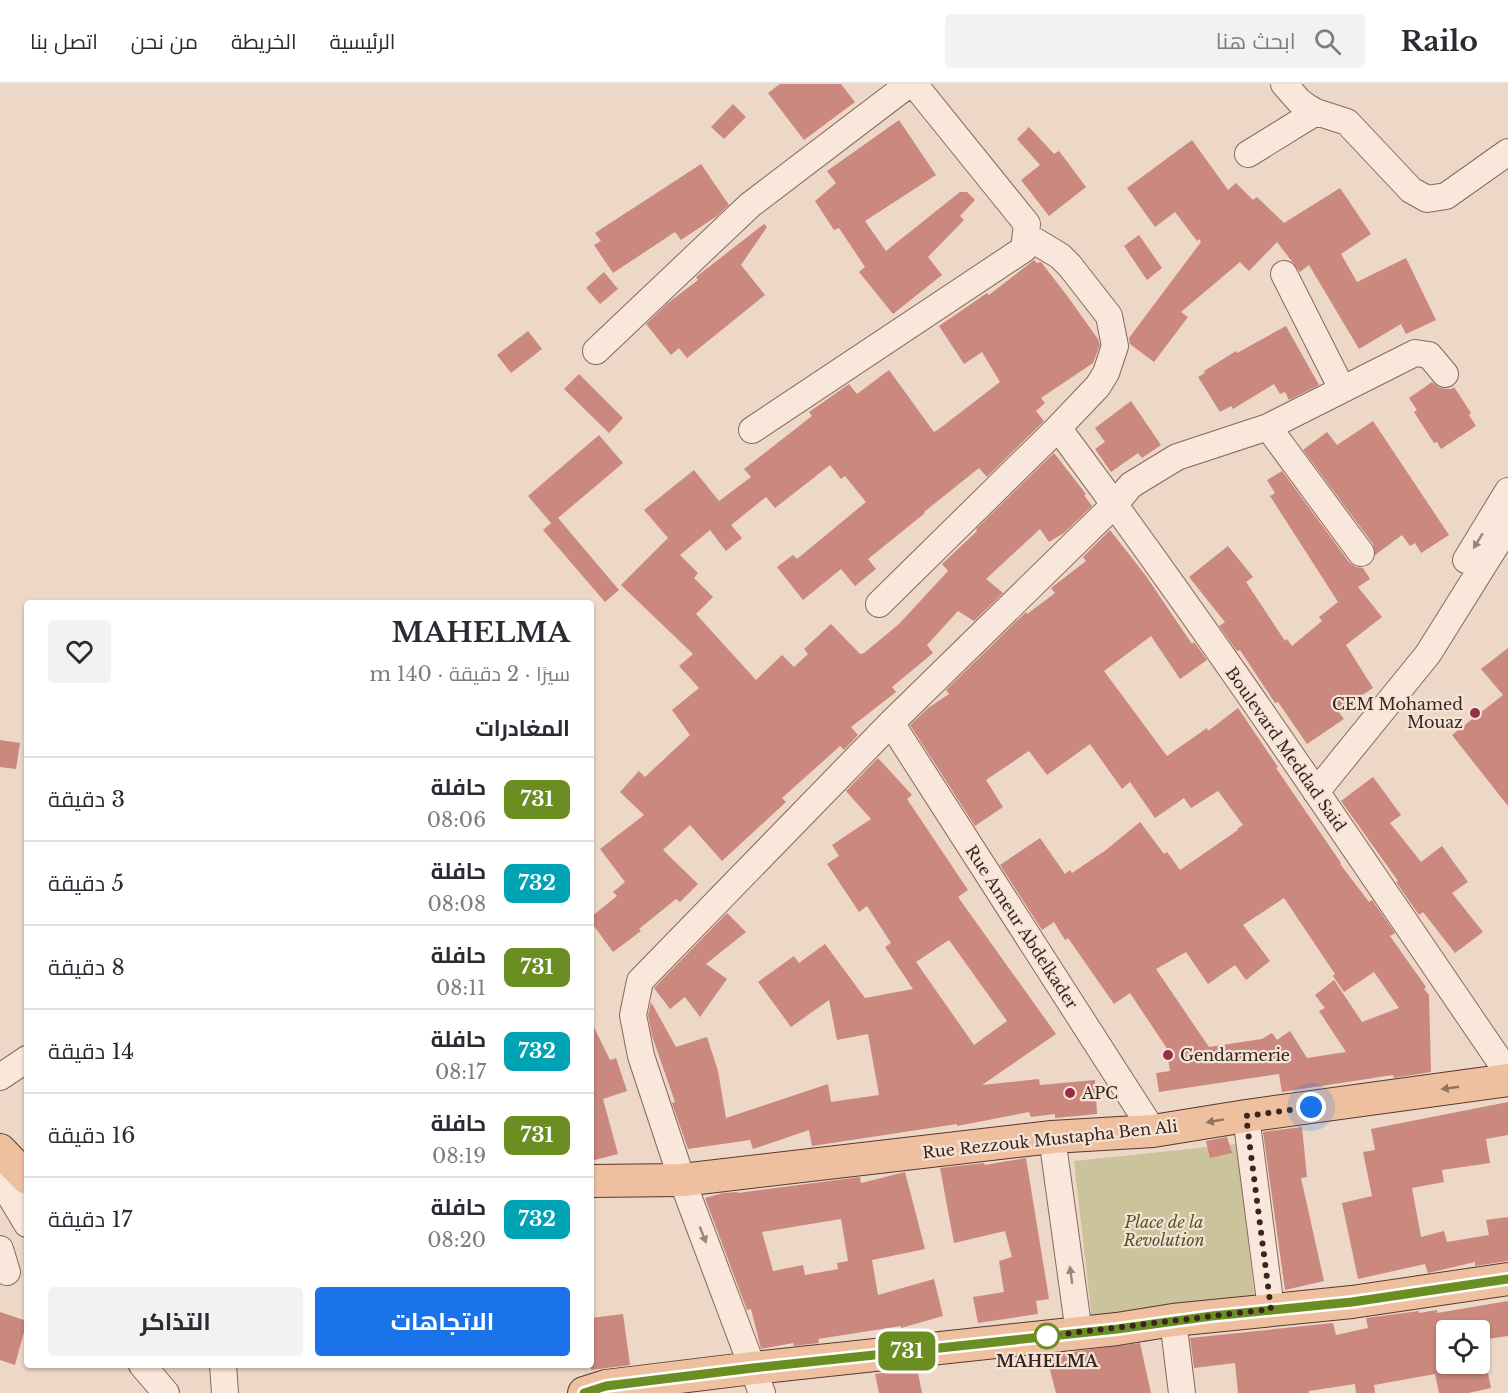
<!DOCTYPE html>
<html lang="ar">
<meta charset="utf-8">
<style>
body{margin:0;font-family:"Libre Baskerville",Cairo,serif;background:#f2f2f3;color:#2b2b33;direction:rtl;height:100vh;display:flex;flex-direction:column;font-size:22px;white-space:nowrap}
*{box-sizing:border-box;margin:0}
p{font-size:20px;color:#7c7c81}
.icon{flex:none;width:33px;height:33px;fill:none;stroke:currentColor;stroke-width:2;stroke-linecap:round;stroke-linejoin:round}
.map{position:relative;flex:1;overflow:hidden;direction:ltr}
.drawer{position:absolute;left:24px;top:516px;width:570px;height:768px;display:flex;flex-direction:column;background:#fff;border-radius:6px;box-shadow:0 2px 4px #0004;direction:rtl}
.drawer>*{flex:none}
.badge{padding:0 12px;border-radius:9px;font-size:21px;line-height:39px}
.buttons{position:absolute;left:1436px;top:1236px;display:grid;gap:12px}
.buttons a{display:grid;place-items:center;width:54px;height:54px;border-radius:6px;background:#fff;box-shadow:0 2px 4px #0004;font-size:30px}
.you{position:absolute;width:30px;height:30px;margin:-15px;border:4px solid #fff;border-radius:50%;background:#1a73e8;box-shadow:0 0 0 9px #1a73e833}
.map>.badge{position:absolute;translate:-50% -50%;box-shadow:0 0 0 3px #fff}
h2{padding:0 24px;font-size:22px;line-height:54px}
.round{display:grid;place-items:center;flex:none;width:63px;height:63px;border-radius:6px;background:#f2f2f3}
.overview{display:flex;align-items:center;justify-content:space-between;height:102px;padding:0 24px}
h1{font-size:28px;font-weight:700;line-height:45px}
.primary-button{display:flex;gap:12px;margin-top:auto;padding:12px 24px}
.primary-button a{flex:1;height:69px;border-radius:6px;background:#1a73e8;color:#fff;font-size:24px;font-weight:700;line-height:69px;text-align:center}
.primary-button a+a{background:#f2f2f3;color:#2b2b33}
ul{padding:0;list-style:none}
li{display:flex;align-items:center;gap:18px;height:84px;padding:0 24px;border-top:2px solid #e1e1e2}
li div{flex:1}
li b{display:block;font-size:22px}
li em{font-style:normal}
li .badge{min-width:66px;font-weight:700;text-align:center}
header{display:flex;align-items:center;gap:36px;box-sizing:border-box;height:84px;padding:0 30px;background:#fff;border-bottom:2px solid #e1e1e2}
header strong{font-size:28px}
nav{display:flex;gap:33px;margin-inline-start:auto;font-size:21px}
.search{width:420px;height:54px;background:#f2f2f3;display:flex;align-items:center;gap:15px;box-sizing:border-box;padding:0 21px;border-radius:6px;color:#7c7c81;font-size:22px}
.map>svg:first-child{display:block}
.green{fill:#cbc39b}
.building{fill:#ca887e;fill-rule:evenodd}
.lines{fill:none;stroke-linecap:round;stroke-linejoin:round}
.minor-casing{stroke:#89675d;stroke-width:28}
.major-casing{stroke:#573730;stroke-width:34}
.minor{stroke:#f8e7da;stroke-width:26}
.major{stroke:#efc0a0;stroke-width:32}
.oneway{fill:#98867d}
.oneway2{fill:#947260}
.line-casing{stroke:#fff;stroke-width:14}
.line{stroke:#6b8e23;stroke-width:9}
.walk{stroke:#392520;stroke-width:6;stroke-dasharray:0 10.8}
.poi-dot{fill:#962e4c;stroke:#f5e3d6;stroke-width:2}
.stop-dot{fill:#fff;stroke:#6b8e23;stroke-width:3}
.labels{text-anchor:middle;stroke-width:4.5;stroke-linejoin:round;paint-order:stroke}
.poi-label{font-size:16px;fill:#392520;stroke:#f5e3d6;text-anchor:start}
.street-label{font-size:16px;fill:#392520;stroke:#f5e3d6}
.park-label{font-size:16px;font-style:italic;fill:#555427;stroke:#f5e3d6}
.stop-label{font-size:16px;font-weight:bold;fill:#392520;stroke:#f5e3d6}
</style>
<header>
<strong>Railo</strong>
<div class="search"><svg class="icon" aria-label="search" viewBox="0 0 24 24"><circle cx="10" cy="10" r="6"/><path d="M15 15l6 6"/></svg>ابحث هنا</div>
<nav><a>الرئيسية</a><a>الخريطة</a><a>من نحن</a><a>اتصل بنا</a></nav>
</header>
<div class="map">
<svg width="1508" height="1309" viewBox="0 0 1508 1309">
<rect width="100%" height="100%" fill="#edd7c7"/>
<path class="green" d="M1237,1060L1255,1218L1092,1236L1074,1077Z"/>
<path class="building" d="M780,0H841L855,18L804,56L768,9Z
M733,20L746,33L724,55L711,43Z
M899,36L936,91L865,137L886,167L960,108H967L975,116L960,132L964,136L928,173L942,191L893,230L859,188L865,183L839,144L834,146L815,117L836,99L827,87Z
M1029,43L1054,70L1059,67L1086,103L1049,132L1021,96L1040,81L1017,55Z
M1192,56L1228,106L1236,99L1253,116L1257,113L1284,139L1340,104L1371,150L1341,170L1357,198L1406,174L1436,236L1406,250L1401,240L1359,265L1309,181L1300,188L1277,158L1249,187L1240,178L1181,228L1188,233L1154,278L1130,260L1129,254L1201,158L1199,155L1197,157L1175,128L1155,143L1127,104Z
M701,80L729,121L717,132L681,156L675,148L613,189L594,161L601,157L595,149Z
M764,140L767,143L741,181L765,211L687,274L679,264L671,271L646,240L668,219L698,196L696,193Z
M1139,151L1162,184L1147,196L1124,162Z
M1034,176L1037,179L1041,178L1068,213L1098,255L1100,261L1093,279L1041,314L1045,319L1036,327L1044,337L987,393L979,384L924,428L925,429L868,475L876,485L855,502L841,485L803,516L777,483L793,471L797,475L866,418L845,392L841,395L830,381L775,424L766,413L731,441L742,454L726,467L710,446L680,471L698,489L694,494L713,513L696,530L756,596L782,571L794,583L808,570L804,565L831,540L860,570L864,569L899,540L948,487L942,480L977,447L976,445L1054,369L1086,410L1084,411L1092,422L1064,449L1049,458L1040,445L986,495L1003,509L974,537L958,527L927,561L933,569L892,603L896,608L851,643L858,651L844,666L840,662L782,714L786,718L722,777L690,741L663,766L698,800L680,818L676,815L639,845L641,847L613,868L591,838V833L617,812L613,808L625,798L600,765L644,731L620,708L639,687L645,693L690,651L672,626L699,604L679,582L693,570L621,501L668,454L644,426L694,386L719,417L751,393L744,385L812,332L809,328L849,300L857,310L889,286L934,348L939,345L1000,298L982,268L964,280L939,242L987,209L989,211Z
M604,188L618,205L600,220L586,204Z
M1286,242L1319,301L1289,316L1285,308L1280,310L1274,300L1233,325L1231,322L1220,328L1198,293L1205,289L1204,287L1236,267L1237,269Z
M528,247L542,265L511,289L497,271Z
M579,290L623,334L609,349L564,305Z
M1432,298L1440,304L1451,305L1454,303L1471,329L1469,331L1476,342L1441,365L1437,358L1434,359L1414,328L1417,326L1409,314Z
M1131,317L1161,361L1142,374L1138,369L1111,388L1095,365L1105,358L1095,344Z
M1373,337L1449,451L1421,469L1415,459L1410,462L1402,451L1375,471L1373,460L1303,366L1327,348L1337,361Z
M599,351L623,379L558,434L619,506L605,518L543,446L551,439L528,412Z
M1282,387L1349,478L1356,483L1363,484L1370,495L1358,503L1382,533L1346,561L1373,604L1338,627L1344,635L1307,660L1278,618L1275,619L1240,566L1237,567L1219,542L1225,538L1189,493L1228,462L1253,493L1246,498L1285,557L1287,555L1292,562L1322,537L1319,533L1338,518L1270,412L1275,409L1267,396Z
M1110,446L1146,492L1192,560L1194,558L1207,576L1180,595L1151,552L1104,587L1167,672L1207,644L1208,647L1238,624L1278,683L1276,684L1341,779L1340,780L1369,818L1372,816L1395,849L1390,852L1426,903L1424,905L1429,911L1431,988L1394,994L1393,991L1282,1008L1279,990L1159,1008L1156,989L1170,987L1166,963L1130,909L1114,920L1068,854L1065,856L1054,838L1042,846L1000,781L1040,754L1065,790L1070,786L1072,789L1106,766L1140,738L1164,770L1167,768L1180,786L1238,746L1237,745L1243,741L1218,707L1191,724L1184,714L1155,734L1130,698L1122,705L1090,660L1047,691L1029,667L986,696L1003,723L975,742L910,641L928,624L949,610L946,606L1026,528L1027,530L1055,509L1051,504L1086,477L1083,473ZM1284,814L1335,890L1333,892L1344,908L1374,888L1399,924L1362,938L1334,896L1315,911L1325,924L1319,927L1346,968L1307,974L1290,947L1277,956L1272,949L1262,955L1209,963L1156,885L1186,868L1208,900L1235,881L1246,896L1270,877L1243,841Z
M1508,564V722L1452,651L1503,611L1481,585Z
M0,656L20,659L16,685L0,683Z
M878,674L912,711L907,715L968,806L958,813L1056,950L982,1001L1039,995L1040,1001L1095,996L1097,1030L1055,1034V1030L1031,1033L1029,1028L957,1042V1040L812,1062L809,1046L753,1065L750,1056L688,1065L672,1019L675,1018L652,952L648,931L651,918L676,963L707,953L718,987L726,1034L828,1000L831,1018L879,1011L868,950L837,956L829,916L791,943L758,898L794,872L799,879L825,860L865,914L913,905L885,863L891,859L867,822L859,828L827,780L839,772L832,761L871,735L846,707ZM949,856L1007,937L974,961L916,878Z
M1373,693L1401,731L1390,739L1421,778L1442,762L1468,798L1452,809L1483,848L1455,869L1423,828L1419,831L1396,798L1398,797L1341,717Z
M727,829L746,848L706,880L727,895L700,933L685,913L670,925L654,904Z
M591,937L610,976L616,974L627,1007L603,1015L618,1070L591,1077Z
M1508,1018V1051L1486,1055L1490,1079L1442,1086L1444,1098L1412,1104L1421,1153L1444,1147L1447,1158L1489,1151L1486,1136L1508,1133V1177L1475,1182V1178L1428,1189L1425,1180L1358,1195L1342,1119L1372,1112L1363,1068L1375,1066L1371,1045Z
M1302,1043L1307,1093L1301,1094L1324,1197L1285,1206L1263,1048Z
M1227,1053L1232,1069L1210,1074L1206,1057Z
M1026,1074L1049,1215L1036,1217L1038,1230L978,1239L973,1213L1004,1208L999,1177L1012,1173L1005,1147L954,1159L940,1084L984,1079L985,1081Z
M905,1088L925,1165L872,1176L878,1211L934,1195L943,1232L901,1244V1242L818,1255L819,1259L794,1262L793,1259L761,1265L751,1225L747,1226L705,1114L723,1109L737,1108L738,1109L860,1093L861,1099ZM841,1135L848,1177L837,1179L838,1185L805,1191L803,1181L773,1187L762,1148Z
M1508,1217V1252L1481,1256L1491,1304L1468,1309H1439L1435,1290L1374,1301L1375,1309H1356L1355,1300L1309,1307V1309H1238L1235,1279L1194,1284L1190,1254L1333,1239L1336,1251L1368,1244L1366,1234L1419,1227V1229L1437,1226V1229ZM1446,1246H1479V1280H1446Z
M0,1228L27,1237L15,1281L0,1276Z
M623,1230L630,1281L591,1286V1234Z
M1140,1259L1151,1309H1056L1047,1274L1078,1267Z
M917,1284L922,1309H879L875,1290Z"/>
<g class="lines">
<defs>
<path id="minor" d="M1284,0L1299,17L1307,23L1316,28L1347,38L1411,106L1427,115L1446,112L1508,68
M1248,70L1316,28
M1284,190L1342,305
M596,267L750,121L909,0
M1268,343L1361,469
M1058,344C1215,554 1360,773 1508,989
M752,346L1024,165L1027,140L914,0
M1466,476L1508,407
M879,520L1058,344L1098,302L1106,289L1115,262L1109,232L1070,182L1060,172L1035,157L1029,159L1024,165
M891,639L1153,1047
M1316,708L1428,570L1508,442
M0,993L27,975
M1246,1032L1271,1225
M1052,1053L1079,1249
M0,1095L27,1140
M0,1165L7,1188
M1173,1236L1182,1309
M142,1281L166,1309
M223,1281L225,1309
M762,1309L682,1096L641,972L633,931L640,897L891,639L1115,420L1131,401L1177,373L1268,343L1415,269L1429,271L1445,290"/>
<path id="major" d="M0,1066L27,1094
M591,1097L682,1096L1052,1053L1153,1047L1246,1032L1508,996
M584,1309L606,1302L753,1284L1117,1245L1173,1236L1352,1218L1508,1195"/>
</defs>
<use href="#minor" class="minor-casing"/>
<use href="#major" class="major-casing"/>
<use href="#minor" class="minor"/>
<use href="#major" class="major"/>
</g>
<defs><path id="oneway-solid" d="M-6-.8H1V-3.2L6.5 0L1 3.2V.8H-6Z" transform="scale(1.5)"/></defs>
<g class="oneway">
<use href="#oneway-solid" transform="translate(1478 457) rotate(121)"/>
<use href="#oneway-solid" transform="translate(703 1151) rotate(69)"/>
<use href="#oneway-solid" transform="translate(1071 1191) rotate(-98)"/>
</g>
<g class="oneway2">
<use href="#oneway-solid" transform="translate(1450 1004) rotate(172)"/>
<use href="#oneway-solid" transform="translate(1215 1037) rotate(170)"/>
</g>
<g class="lines">
<defs>
<path id="line" d="M584,1309L606,1302L753,1284L1117,1245L1212,1232L1352,1218L1508,1195"/>
</defs>
<use href="#line" class="line-casing"/>
<use href="#line" class="line"/>
<path class="walk" d="M1047,1252L1271,1225L1246,1032L1311,1023"/>
</g>
<g class="poi-dot">
<circle cx="1475" cy="629" r="6"/>
<circle cx="1168" cy="971" r="6"/>
<circle cx="1070" cy="1009" r="6"/>
</g>
<circle class="stop-dot" cx="1047" cy="1252" r="12"/>
<g class="labels">
<g class="poi-label">
<text x="1463" y="626" text-anchor="end">CEM Mohamed<tspan x="1463" dy="18">Mouaz</tspan></text>
<text x="1180" y="977">Gendarmerie</text>
<text x="1082" y="1015">APC</text>
</g>
<g class="street-label">
<text transform="translate(1286 665) rotate(55)" y="6">Boulevard Meddad Said</text>
<text transform="translate(1022 843) rotate(57)" y="6">Rue Ameur Abdelkader</text>
<text transform="translate(1050 1055) rotate(-6)" y="6">Rue Rezzouk Mustapha Ben Ali</text>
</g>
<g class="park-label">
<text x="1164" y="1144">Place de la<tspan x="1164" dy="18">Revolution</tspan></text>
</g>
<g class="stop-label">
<text x="1047" y="1283">MAHELMA</text>
</g>
</g>
</svg>
<div class="buttons">
<a><svg class="icon" aria-label="locate" viewBox="0 0 24 24"><circle cx="12" cy="12" r="6"/><path d="M12 2v4M12 18v4M2 12h4M18 12h4"/></svg></a>
</div>
<div class="you" style="left:1311px;top:1023px"></div>
<b class="badge" style="left:907px;top:1267px;background:#6b8e23;color:#fff">731</b>
<section class="drawer">
<div class="overview"><div><h1>MAHELMA</h1><p>سيرًا · 2 دقيقة · 140 m</p></div><a class="round"><svg class="icon" aria-label="heart" viewBox="0 0 24 24"><path d="M12 20l-8-8c-3-5 5-10 8-4 3-6 11-1 8 4z"/></svg></a></div>
<h2>المغادرات</h2>
<ul>
<li><span class="badge" style="background:#6b8e23;color:#fff">731</span><div><b>حافلة</b><p>08:06</p></div><em>3 دقيقة</em></li>
<li><span class="badge" style="background:#00a3b4;color:#fff">732</span><div><b>حافلة</b><p>08:08</p></div><em>5 دقيقة</em></li>
<li><span class="badge" style="background:#6b8e23;color:#fff">731</span><div><b>حافلة</b><p>08:11</p></div><em>8 دقيقة</em></li>
<li><span class="badge" style="background:#00a3b4;color:#fff">732</span><div><b>حافلة</b><p>08:17</p></div><em>14 دقيقة</em></li>
<li><span class="badge" style="background:#6b8e23;color:#fff">731</span><div><b>حافلة</b><p>08:19</p></div><em>16 دقيقة</em></li>
<li><span class="badge" style="background:#00a3b4;color:#fff">732</span><div><b>حافلة</b><p>08:20</p></div><em>17 دقيقة</em></li>
</ul>
<div class="primary-button"><a>الاتجاهات</a><a>التذاكر</a></div>
</section>
</div>
